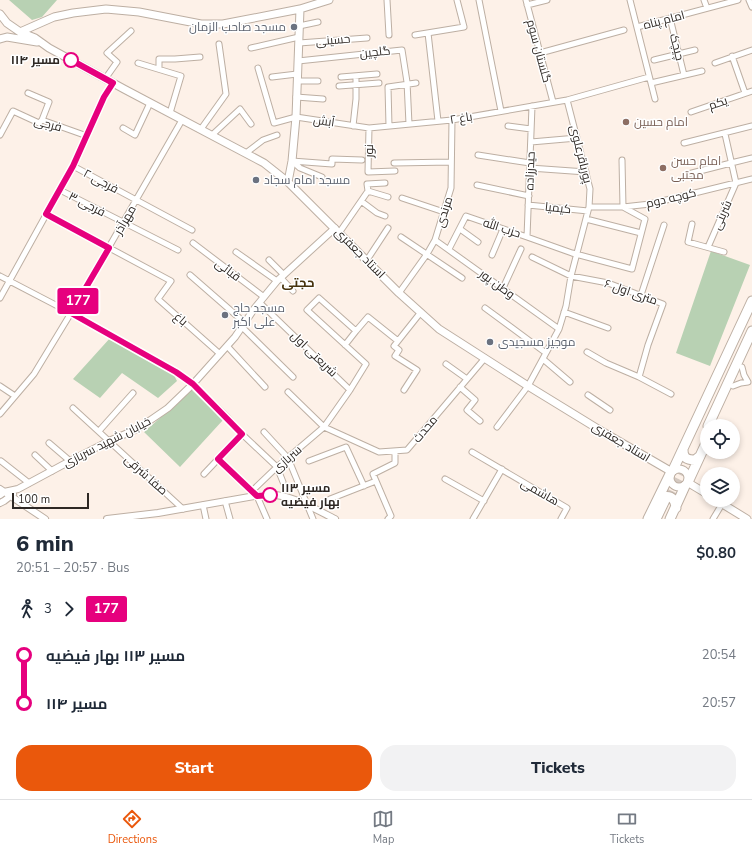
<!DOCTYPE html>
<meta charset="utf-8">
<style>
body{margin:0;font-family:"Nunito Sans",Cairo,sans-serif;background:#f2f2f3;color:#1f2937;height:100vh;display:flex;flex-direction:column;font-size:15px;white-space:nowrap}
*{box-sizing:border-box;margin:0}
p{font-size:13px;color:#747a83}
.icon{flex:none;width:22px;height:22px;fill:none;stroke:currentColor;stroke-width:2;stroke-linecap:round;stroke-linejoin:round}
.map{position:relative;height:519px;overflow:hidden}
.panel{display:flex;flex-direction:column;background:#fff;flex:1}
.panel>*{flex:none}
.badge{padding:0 8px;border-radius:3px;font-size:14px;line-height:26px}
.controls{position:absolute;left:700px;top:419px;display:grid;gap:8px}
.controls a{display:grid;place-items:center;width:40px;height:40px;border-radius:50%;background:#fff;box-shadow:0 2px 6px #0003;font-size:20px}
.scale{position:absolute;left:12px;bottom:10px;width:77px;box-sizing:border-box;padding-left:4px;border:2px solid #2e2824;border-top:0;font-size:11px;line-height:14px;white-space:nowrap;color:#2e2824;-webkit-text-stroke:3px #fff;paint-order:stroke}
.map>.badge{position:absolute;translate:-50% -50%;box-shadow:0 0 0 2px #fff}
.legs{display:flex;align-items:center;gap:6px;height:44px;padding:0 16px;font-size:13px}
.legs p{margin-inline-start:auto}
.summary{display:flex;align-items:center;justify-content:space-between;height:68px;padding:0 16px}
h1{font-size:22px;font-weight:800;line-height:30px}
.cta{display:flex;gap:8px;margin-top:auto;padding:8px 16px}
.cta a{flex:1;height:46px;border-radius:16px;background:#ea580c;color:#fff;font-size:16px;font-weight:800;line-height:46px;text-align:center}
.cta a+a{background:#f2f2f3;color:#1f2937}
ul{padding:0 16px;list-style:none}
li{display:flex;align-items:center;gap:14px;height:48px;font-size:15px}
li i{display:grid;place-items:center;width:6px;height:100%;margin:0 5px;background:currentColor}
li i::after{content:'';width:10px;height:10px;margin:-5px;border:3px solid;border-radius:50%;background:#fff}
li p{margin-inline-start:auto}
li:first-child i{background:linear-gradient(#0000 50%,currentColor 0)}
li:last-child i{background:linear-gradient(currentColor 50%,#0000 0)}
.dock{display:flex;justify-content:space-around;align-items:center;height:56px;border-top:1px solid #e0e1e3;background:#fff;font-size:11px;color:#747a83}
.dock a{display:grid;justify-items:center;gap:2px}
.dock .active{color:#ea580c}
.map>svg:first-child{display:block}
.green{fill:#b8d1b3}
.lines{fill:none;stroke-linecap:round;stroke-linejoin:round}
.trunk-tunnel{stroke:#d4c9c1;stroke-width:9;stroke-dasharray:9 4.5;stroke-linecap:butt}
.minor-casing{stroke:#bdafa3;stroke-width:7}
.tertiary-casing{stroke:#bdafa3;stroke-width:8}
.secondary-casing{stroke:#bdafa3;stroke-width:9}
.trunk-casing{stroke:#bdafa3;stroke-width:11}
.minor{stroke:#fff;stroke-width:5}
.tertiary{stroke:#fff;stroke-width:6}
.secondary{stroke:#fff;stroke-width:7}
.trunk{stroke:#fff;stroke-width:9}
.line-1-casing{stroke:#fff;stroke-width:9}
.line-1{stroke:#e6007e;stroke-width:6}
.worship-dot{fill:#6b7280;stroke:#fff;stroke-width:1.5}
.stop-1-dot{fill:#fff;stroke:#e6007e;stroke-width:2}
.education-dot{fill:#8d6e63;stroke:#fff;stroke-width:1.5}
.labels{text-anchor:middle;stroke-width:3;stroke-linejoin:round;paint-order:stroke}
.street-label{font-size:12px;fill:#2e2824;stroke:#fff}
.worship-label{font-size:12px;fill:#5b616d;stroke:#fff;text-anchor:start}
.stop-label{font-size:12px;font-weight:bold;fill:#2e2824;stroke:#fff;text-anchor:end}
.education-label{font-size:12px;fill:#785e54;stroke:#fff;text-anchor:start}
.neighbourhood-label{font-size:13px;font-weight:bold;fill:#47330d;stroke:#fff}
</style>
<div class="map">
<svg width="752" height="519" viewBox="0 0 752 519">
<rect width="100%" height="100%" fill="#fdf1e8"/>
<path class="green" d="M9,0H57L42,17L32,20Z
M711,251L750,265L710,366L676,353Z
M111,337L174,375L177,381L158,398L122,373L100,398L73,379Z
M192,390L223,420L180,467L144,432Z"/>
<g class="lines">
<path class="trunk-tunnel" d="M666,498L688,453
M672,501L695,455"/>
<defs>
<path id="minor" d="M387,0L389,35
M479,0L501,111
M526,0L553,102
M630,0L655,99
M704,0L707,8
M749,0L752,7
M527,5L547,0
M670,18L684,75
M299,26L318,22
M637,27L738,0
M428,33L438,121
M415,35L464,27L457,0
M299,43L367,38
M251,48L299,37
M540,53L624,30
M732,56L745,93
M654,60L695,50
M298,61L402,50L407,82L409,124
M138,63L181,76L170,113
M715,63L752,50
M258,68L274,123L296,117L369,128L452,120L567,100L649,77
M159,69V59H175L200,57
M272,77L297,74
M341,77L377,74
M105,79L117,62L107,53L131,31
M297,81H318
M651,83L702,71
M339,86L379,83
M28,93L49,102L42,120
M296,97L323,99
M691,112L752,91
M353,126L356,99V76
M389,126L388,87L416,83
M508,126L531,129
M123,128L135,135L150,103
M369,128L368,172L395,171
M201,129L226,94L219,44
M0,135L13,111L39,123L42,120L87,136
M212,135L240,109L251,124
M531,142L577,138
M684,143L752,126
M246,153L263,140L277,135
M478,155L530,163
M292,161L332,164V159L362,160
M292,161L300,168L322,177
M394,163L451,162
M73,166L192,230
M530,168L586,172
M688,174L731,163L752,158
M477,185L529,196
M60,190L178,250
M368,191L367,184L385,183
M402,198L444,212
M361,201L377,213L385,216
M528,205L588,211
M589,207H623L650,204L752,179
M46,214L171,281L158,299L220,354
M586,219L641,233
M692,224L688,242L724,252
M460,229L478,242
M339,233L368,191L388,197
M401,237L462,278
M527,237L532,106
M435,240L559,329
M193,243L264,297
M708,247L736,183L725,134
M449,249L466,216L527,237L572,253L632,269L645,219L623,207L622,160
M236,252L277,281
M492,255L503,229
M532,257L571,276L608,283L663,304L648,345L639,377
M269,260L284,275
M367,260L388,228
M190,275L245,323
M0,276L71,313L182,120
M281,278L293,291
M503,288L521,249
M399,293L427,254L435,240L451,188L452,120
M641,295L664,225
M0,298L73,166L104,97L113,83
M260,303L350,390
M485,308L546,353
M564,312L608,328
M242,327L293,377
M345,345L356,331
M227,346L265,387
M587,352L606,363L639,377L671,394
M543,359L570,382
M446,364L467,379
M0,386L15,396
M733,386L741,383L748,382L744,375L742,367
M460,387L475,400L467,410L480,421
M404,390L417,370L395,356L399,350L394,346L421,312
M288,392L324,427L379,452L407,450L485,358
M588,395L610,410
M73,408L183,509
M0,414L34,374L71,313L176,373L193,384L227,417L242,434L277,467L283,482
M497,427L528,386L559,329L566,306L571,276L589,207L590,189L567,100
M99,431L133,393
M264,432L288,458L313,519
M49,443L70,461
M472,452L567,508L561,519
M35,455L52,471
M218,459L257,496L267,519
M1,461L29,483
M309,461L346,447L364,486
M204,474L242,434
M445,479L484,501
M252,491L277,467L324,427L350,390L366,364L307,310L319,298L356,331L368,317L398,341
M330,499L376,481
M225,501L230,519
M203,505L206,519
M388,519L391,516L373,474L395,463V451
M473,519L502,469
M713,519L722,504"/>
<path id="tertiary" d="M0,489L45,519
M0,495L4,492L18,489L70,461L109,441L137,429L152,419L168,408L193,384L235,337L254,309L277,281L335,228
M0,503L4,501L13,494
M107,519L158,513L260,495C266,495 271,494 276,495C297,498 317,510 335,519"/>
<path id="secondary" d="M0,14L7,23L20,32L35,38L49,48L124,89L264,163L288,182L399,293L439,329L528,386L603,432L672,472
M20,32L54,17L73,13L106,9L139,12L201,24H223L300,9L329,0
M0,39L7,37L37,42
M288,182L292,161L296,117L300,9
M670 478a9 9 0 1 1 18 0a9 9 0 1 1-18 0Z
M687,482L707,494
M716,500L747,519"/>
<path id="trunk" d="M708,426L752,331
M683,450C683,458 687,460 695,460L700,456
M673,470L752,301
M689,480L707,441
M658,499C668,494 675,496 676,508
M648,519L670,474
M656,519L666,498
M670,519L685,486"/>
</defs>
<use href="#minor" class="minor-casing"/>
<use href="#tertiary" class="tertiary-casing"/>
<use href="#secondary" class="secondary-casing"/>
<use href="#trunk" class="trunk-casing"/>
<use href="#minor" class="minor"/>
<use href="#tertiary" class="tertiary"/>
<use href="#secondary" class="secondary"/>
<use href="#trunk" class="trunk"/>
</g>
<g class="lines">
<defs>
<path id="line-1" d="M71,60L113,83L104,97L73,166L46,214L109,248L71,313L176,372L193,384L242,434L218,459L257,496L270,495"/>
</defs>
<use href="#line-1" class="line-1-casing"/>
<use href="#line-1" class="line-1"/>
</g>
<g class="worship-dot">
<circle cx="294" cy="27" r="4"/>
<circle cx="256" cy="180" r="4"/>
<circle cx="225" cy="315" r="4"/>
<circle cx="490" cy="342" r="4"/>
</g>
<g class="stop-1-dot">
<circle cx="71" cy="60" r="7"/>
<circle cx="270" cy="495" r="7"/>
</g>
<g class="education-dot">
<circle cx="626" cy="122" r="4"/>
<circle cx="663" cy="168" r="4"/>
</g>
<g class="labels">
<g class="street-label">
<text transform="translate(664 20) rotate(-15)" y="4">امام پناه</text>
<text transform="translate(333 40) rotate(-5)" y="4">حسینی</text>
<text transform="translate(677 47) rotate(76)" y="4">چیچک</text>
<text transform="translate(539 51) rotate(75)" y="4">گلستان سوم</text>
<text transform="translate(375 52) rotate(-6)" y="4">گلچین</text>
<text transform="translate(718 103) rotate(-19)" y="4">یکم</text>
<text transform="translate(461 118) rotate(-9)" y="4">باغ ۲</text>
<text transform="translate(324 121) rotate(8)" y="4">آبش</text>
<text transform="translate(48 124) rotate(15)" y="4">فرجی</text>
<text transform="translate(369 151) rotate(-89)" y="4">نور</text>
<text transform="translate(581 154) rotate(76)" y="4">پورباقرعلوی</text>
<text transform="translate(530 171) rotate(-88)" y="4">حیدرزاده</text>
<text transform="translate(101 181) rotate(28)" y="4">فرجی ۲</text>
<text transform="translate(671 198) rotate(-13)" y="4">کوچه دوم</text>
<text transform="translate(87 204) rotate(27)" y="4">فرجی ۳</text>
<text transform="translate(558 208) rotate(6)" y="4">کیمیا</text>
<text transform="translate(444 212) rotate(-73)" y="4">مرندی</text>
<text transform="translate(722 215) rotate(-66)" y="4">شربتی</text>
<text transform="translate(125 220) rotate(-60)" y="4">مهرآذر</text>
<text transform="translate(502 228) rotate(18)" y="4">حزب الله</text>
<text transform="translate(360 253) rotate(45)" y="4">استاد جعفری</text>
<text transform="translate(228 270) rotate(37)" y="4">قبائی</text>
<text transform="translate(497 284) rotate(36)" y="4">وطن پور</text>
<text transform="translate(631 292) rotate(19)" y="4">۶ متری اول</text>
<text transform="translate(181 319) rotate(41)" y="4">باغ</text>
<text transform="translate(314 354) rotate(44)" y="4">شریعتی اول</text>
<text transform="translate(425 429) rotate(-50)" y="4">محدث</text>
<text transform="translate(107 442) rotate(-27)" y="4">خیابان شهید سربازی</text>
<text transform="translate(621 442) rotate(31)" y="4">استاد جعفری</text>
<text transform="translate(287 459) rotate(-41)" y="4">سربازی</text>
<text transform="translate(146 475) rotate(42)" y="4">صفا شرقی</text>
<text transform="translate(540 492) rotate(30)" y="4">هاشمی</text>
</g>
<g class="worship-label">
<text x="286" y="31" text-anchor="end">مسجد صاحب الزمان</text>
<text x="264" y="184">مسجد امام سجاد</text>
<text x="233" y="312">مسجد حاج<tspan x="233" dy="14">علی اکبر</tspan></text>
<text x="498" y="346">موجیز مسجیدی</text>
</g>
<g class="stop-label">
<text x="60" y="64">مسیر ۱۱۴</text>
<text x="281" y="492" text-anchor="start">مسیر ۱۱۳<tspan x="281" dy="14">بهار فیضیه</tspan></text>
</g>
<g class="education-label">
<text x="634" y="126">امام حسین</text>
<text x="671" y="165">امام حسن<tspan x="671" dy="14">مجتبی</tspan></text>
</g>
<g class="neighbourhood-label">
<text x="298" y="287">حجتی</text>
</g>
</g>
</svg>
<div class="controls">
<a><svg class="icon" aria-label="locate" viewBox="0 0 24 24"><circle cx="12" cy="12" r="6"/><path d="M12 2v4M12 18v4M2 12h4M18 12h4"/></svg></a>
<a><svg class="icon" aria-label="layers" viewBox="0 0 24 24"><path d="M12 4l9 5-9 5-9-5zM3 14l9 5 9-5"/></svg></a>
</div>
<div class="scale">100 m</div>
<b class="badge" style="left:78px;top:301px;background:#e6007e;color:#fff">177</b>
</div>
<section class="panel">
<div class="summary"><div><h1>6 min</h1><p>20:51 – 20:57 · Bus</p></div><b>$0.80</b></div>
<div class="legs"><svg class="icon" aria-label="walk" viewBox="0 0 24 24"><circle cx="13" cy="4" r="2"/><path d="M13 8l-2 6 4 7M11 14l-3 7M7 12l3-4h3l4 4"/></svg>3<svg class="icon" aria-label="forward" viewBox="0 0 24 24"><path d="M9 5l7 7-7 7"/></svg><b class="badge" style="background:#e6007e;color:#fff">177</b></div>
<ul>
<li><i style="color:#e6007e"></i><b>مسیر ۱۱۳ بهار فیضیه</b><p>20:54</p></li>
<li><i style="color:#e6007e"></i><b>مسیر ۱۱۴</b><p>20:57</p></li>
</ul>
<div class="cta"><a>Start</a><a>Tickets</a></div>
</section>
<nav class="dock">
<a class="active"><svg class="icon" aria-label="directions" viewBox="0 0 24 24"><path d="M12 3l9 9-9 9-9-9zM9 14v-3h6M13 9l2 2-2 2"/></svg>Directions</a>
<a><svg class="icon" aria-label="map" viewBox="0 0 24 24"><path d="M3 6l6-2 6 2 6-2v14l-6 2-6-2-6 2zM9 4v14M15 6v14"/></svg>Map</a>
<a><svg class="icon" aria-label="tickets" viewBox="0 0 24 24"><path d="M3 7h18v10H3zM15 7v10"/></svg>Tickets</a>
</nav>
